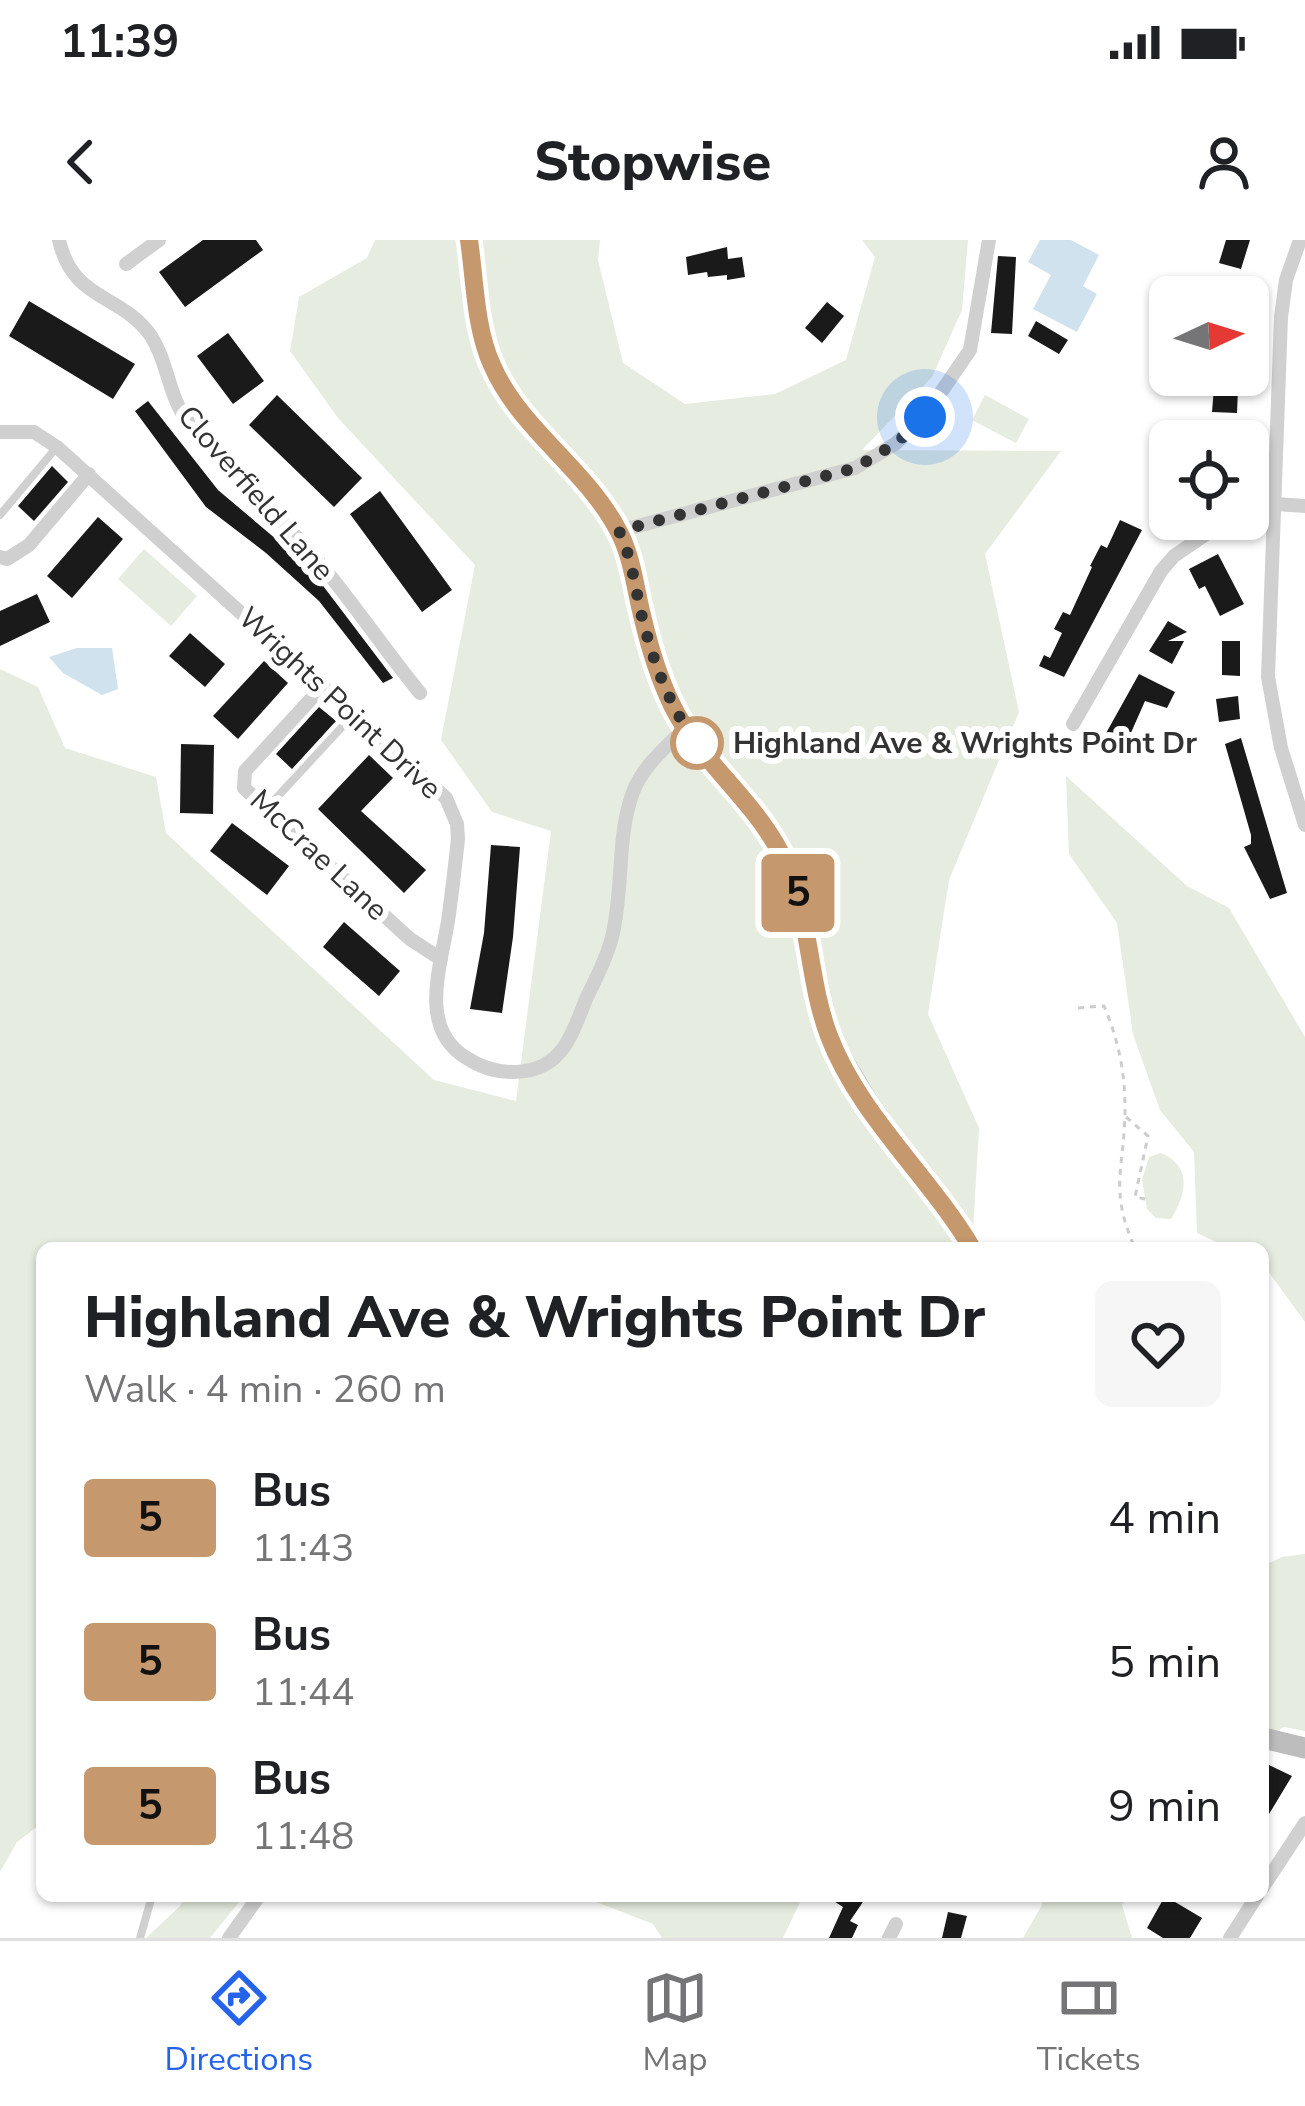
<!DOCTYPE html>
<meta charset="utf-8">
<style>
body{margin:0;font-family:"Nunito Sans",sans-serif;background:#f6f6f6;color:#202124;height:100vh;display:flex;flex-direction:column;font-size:45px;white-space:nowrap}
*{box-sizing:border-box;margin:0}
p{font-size:39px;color:#757577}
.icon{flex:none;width:66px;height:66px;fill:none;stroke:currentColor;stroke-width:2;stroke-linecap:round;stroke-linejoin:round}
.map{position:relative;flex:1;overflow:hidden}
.sheet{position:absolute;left:36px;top:1002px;width:1233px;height:660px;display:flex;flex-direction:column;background:#fff;border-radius:18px;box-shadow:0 3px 9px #0004}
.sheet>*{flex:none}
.badge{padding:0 24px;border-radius:9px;font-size:42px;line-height:78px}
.needle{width:78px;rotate:86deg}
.buttons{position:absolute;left:1149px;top:36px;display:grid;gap:24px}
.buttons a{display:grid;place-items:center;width:120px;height:120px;border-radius:18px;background:#fff;box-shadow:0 3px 9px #0004;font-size:60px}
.you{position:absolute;width:60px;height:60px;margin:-30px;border:9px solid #fff;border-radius:50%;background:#1a73e8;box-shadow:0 0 0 18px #1a73e833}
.map>.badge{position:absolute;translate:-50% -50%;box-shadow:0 0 0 6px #fff}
.round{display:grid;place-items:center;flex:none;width:126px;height:126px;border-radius:18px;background:#f6f6f6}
.summary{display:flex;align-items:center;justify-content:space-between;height:204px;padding:0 48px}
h1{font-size:57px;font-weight:800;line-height:90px}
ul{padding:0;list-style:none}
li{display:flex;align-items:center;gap:36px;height:144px;padding:0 48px}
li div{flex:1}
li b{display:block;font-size:45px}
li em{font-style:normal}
li .badge{min-width:132px;font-weight:700;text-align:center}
.status{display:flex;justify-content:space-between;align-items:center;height:84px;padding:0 60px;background:#fff;direction:ltr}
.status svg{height:33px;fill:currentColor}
header{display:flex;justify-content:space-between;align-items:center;height:156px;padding:0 48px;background:#fff;font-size:54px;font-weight:800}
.tab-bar{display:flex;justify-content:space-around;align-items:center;height:168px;border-top:3px solid #e0e0e0;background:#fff;font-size:33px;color:#757577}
.tab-bar a{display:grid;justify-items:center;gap:6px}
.tab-bar .selected{color:#2563eb}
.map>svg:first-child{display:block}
.green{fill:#e6ecdf}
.water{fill:#cfe2ee}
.building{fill:#1a1a1a}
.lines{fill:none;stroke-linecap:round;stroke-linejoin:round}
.path{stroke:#cdcdcd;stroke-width:3;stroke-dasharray:6 6;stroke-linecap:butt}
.lane{stroke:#d0d0d0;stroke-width:8}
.street{stroke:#d0d0d0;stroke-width:14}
.secondary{stroke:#bdbdbd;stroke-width:21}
.line-casing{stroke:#fff;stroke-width:27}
.line{stroke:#c5986d;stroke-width:18}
.walk{stroke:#333;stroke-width:12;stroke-dasharray:0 21.6}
.stop-dot{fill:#fff;stroke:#c5986d;stroke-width:6}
.labels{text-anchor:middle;stroke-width:12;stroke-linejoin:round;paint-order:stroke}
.street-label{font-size:30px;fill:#333;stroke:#fff}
.stop-label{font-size:30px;font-weight:bold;fill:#333;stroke:#fff;text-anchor:start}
</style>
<div class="status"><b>11:39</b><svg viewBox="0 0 49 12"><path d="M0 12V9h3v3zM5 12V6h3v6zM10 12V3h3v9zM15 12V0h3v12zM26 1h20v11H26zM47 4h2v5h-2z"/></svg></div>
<header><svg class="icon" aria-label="back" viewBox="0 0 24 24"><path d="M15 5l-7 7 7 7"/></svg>Stopwise<svg class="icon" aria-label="person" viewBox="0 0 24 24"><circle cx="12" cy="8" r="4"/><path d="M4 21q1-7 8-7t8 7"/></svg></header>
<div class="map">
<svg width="1305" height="1698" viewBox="0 0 1305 1698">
<rect width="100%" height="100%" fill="#fff"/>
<path class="green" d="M375,0H600L598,20L623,123L685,164L775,154L846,120L875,17L862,0H968L962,70L932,137L862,210L1061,211L985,314L1019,472L949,640L928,774L979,888L972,1008H42V1583L17,1602L0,1632V429L38,447L65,508L156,537L166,593L434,840L516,861L551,591L492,572L441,500L475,325L338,178L290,111L299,57L367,18Z
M985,155L1029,179L1016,203L972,180Z
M144,309L197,356L171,386L118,339Z
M1066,536L1187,646L1229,668L1305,797V1082L1263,1024V1008H1229L1197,993L1194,912L1160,870L1133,794L1117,683L1069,614Z
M1161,913C1193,927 1186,954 1171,979L1156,978L1147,969L1142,940L1149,917Z
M1305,1314V1491L1284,1487L1263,1498V1326L1282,1317Z
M185,1656H244L210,1698H146L180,1666Z
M581,1656H800L802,1658L783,1698H662L653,1684Z
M1042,1656H1129L1122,1665L1132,1698H1023L1042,1665Z"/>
<path class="water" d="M1040,0H1071L1099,15L1083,46L1097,54L1077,92L1033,69L1051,35L1028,22Z
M77,408H112L118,449L102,455L63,433L49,417Z"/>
<path class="building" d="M203,0H256L263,10L185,67L159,32Z
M1226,0H1250L1241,29L1219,23Z
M727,7L728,19L742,17L745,37L727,40V35L708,37L707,32L688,35L686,17Z
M998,16L1016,17L1012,94L991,93Z
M29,61L135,124L113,159L9,96Z
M827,62L844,76L822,103L805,88Z
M1036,81L1068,100L1059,114L1028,96Z
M228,93L264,141L233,164L197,116Z
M1215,135H1233L1232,149H1238L1237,173L1212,172Z
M277,155L362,238L334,267L249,185Z
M148,161L218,250L308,326L393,438L383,443L319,361L266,313L206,267L135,171Z
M52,226L68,242L34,281L18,266Z
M380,251L452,350L422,372L350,274Z
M98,277L123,299L72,358L47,336Z
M1120,280L1142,290L1064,437L1039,426L1044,415L1050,418L1062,393L1054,389L1063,372L1070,375L1092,327L1090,326L1101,305L1107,308Z
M1218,314L1244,364L1220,376L1205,346L1199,349L1189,329Z
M37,354L50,382L0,406V371Z
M1168,381L1187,392L1168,401H1184L1172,424L1149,411Z
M190,393L225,424L205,447L169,416Z
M1222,401H1240V436L1222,435Z
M264,421L288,443L238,499L213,476Z
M1139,434L1175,452L1167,468L1145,461L1126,504L1105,495Z
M1238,456L1240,479L1219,482L1216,459Z
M319,467L336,481L292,529L276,514Z
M1241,498L1287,653L1270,659L1244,607L1251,604V595L1225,504Z
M181,504L214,505L213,574L180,573Z
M369,515L393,538L361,571L426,630L404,653L318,569Z
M232,583L289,626L267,655L210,611Z
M491,605L520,607L513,697L502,773L470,769L484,693Z
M344,682L400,731L379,756L323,707Z
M1267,1524L1292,1536L1263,1584V1531Z
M826,1656H867L850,1681L858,1685L852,1698H829L843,1667Z
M1165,1656L1202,1678L1190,1698H1163L1147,1688Z
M948,1672L967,1676L961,1698H942Z"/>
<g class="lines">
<path class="path" d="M1078,768L1104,766C1118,799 1125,831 1125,868C1125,928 1108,948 1135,1008
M1126,877L1148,896L1135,957L1145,959"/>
<path class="lane" d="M0,275L56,208
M267,568L354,474
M140,1698L152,1656"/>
<path class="street" d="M59,0C73,62 121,53 151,96C168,122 168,155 187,180C224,230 272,268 313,315C351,359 383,408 420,453
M1300,0L1286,40L1281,77L1268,437L1281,508L1305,585
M126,24L159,0
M0,192H34L57,207L446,558L457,584L458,599C455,626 452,654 448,681C441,726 418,787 465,817C495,837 541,840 564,807C574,793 580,773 587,757C596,738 607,718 612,697C624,650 616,598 633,552C643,526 666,507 685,488
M1248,270L1276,264L1305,266
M619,291L855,228L895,204L924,177L970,110L989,0
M0,317L7,319L29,305L89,234
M323,446L245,531L244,548L410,699L441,719
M1073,484L1161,331L1174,316L1228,279
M1263,1647L1305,1583
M229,1698L259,1656
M889,1698L896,1684
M1230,1698L1257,1656"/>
<path class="secondary" d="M469,0L482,89L491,124L517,166L575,231L616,285L629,313L659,435L674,470L772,598L795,641L830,798L868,862L972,1008
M1263,1498L1305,1508"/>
</g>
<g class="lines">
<defs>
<path id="line" d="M469,0C475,40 475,88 492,125C520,190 587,229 619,292C633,319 635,349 643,379C650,409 659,438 672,465C699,520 752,558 780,612C812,673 806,735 829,796C859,875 929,936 972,1008"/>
</defs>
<use href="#line" class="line-casing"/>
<use href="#line" class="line"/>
<path class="walk" d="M697,503L700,508C671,470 655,427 643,381C635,350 633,320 619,291L855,228L895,204L925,177"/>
</g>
<circle class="stop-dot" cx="697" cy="503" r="24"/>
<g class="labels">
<g class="street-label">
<text transform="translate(256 253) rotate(49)" y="10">Cloverfield Lane</text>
<text transform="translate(340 463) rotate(43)" y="10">Wrights Point Drive</text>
<text transform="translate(319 615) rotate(43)" y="10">McCrae Lane</text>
</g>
<g class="stop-label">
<text x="733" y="513">Highland Ave &amp; Wrights Point Dr</text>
</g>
</g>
</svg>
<div class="buttons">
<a><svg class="needle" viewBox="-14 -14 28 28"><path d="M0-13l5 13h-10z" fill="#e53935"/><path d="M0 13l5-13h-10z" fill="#757577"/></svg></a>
<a><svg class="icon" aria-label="locate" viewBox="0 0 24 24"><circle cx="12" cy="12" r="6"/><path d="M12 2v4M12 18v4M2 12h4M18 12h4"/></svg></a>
</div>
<div class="you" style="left:925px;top:177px"></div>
<b class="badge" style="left:798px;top:653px;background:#c5986d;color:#111">5</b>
<section class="sheet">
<div class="summary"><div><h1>Highland Ave &amp; Wrights Point Dr</h1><p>Walk · 4 min · 260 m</p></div><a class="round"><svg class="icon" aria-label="heart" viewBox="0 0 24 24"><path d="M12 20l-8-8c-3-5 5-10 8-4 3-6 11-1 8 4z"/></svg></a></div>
<ul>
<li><span class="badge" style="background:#c5986d;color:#111">5</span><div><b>Bus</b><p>11:43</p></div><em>4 min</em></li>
<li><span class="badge" style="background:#c5986d;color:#111">5</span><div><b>Bus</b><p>11:44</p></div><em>5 min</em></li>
<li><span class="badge" style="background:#c5986d;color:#111">5</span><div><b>Bus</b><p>11:48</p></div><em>9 min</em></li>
</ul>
</section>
</div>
<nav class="tab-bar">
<a class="selected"><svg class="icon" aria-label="directions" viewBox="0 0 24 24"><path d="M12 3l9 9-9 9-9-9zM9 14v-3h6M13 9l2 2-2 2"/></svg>Directions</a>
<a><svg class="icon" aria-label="map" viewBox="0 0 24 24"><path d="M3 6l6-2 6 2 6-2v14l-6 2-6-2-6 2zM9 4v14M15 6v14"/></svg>Map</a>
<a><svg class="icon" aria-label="tickets" viewBox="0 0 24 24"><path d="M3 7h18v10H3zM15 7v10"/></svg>Tickets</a>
</nav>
